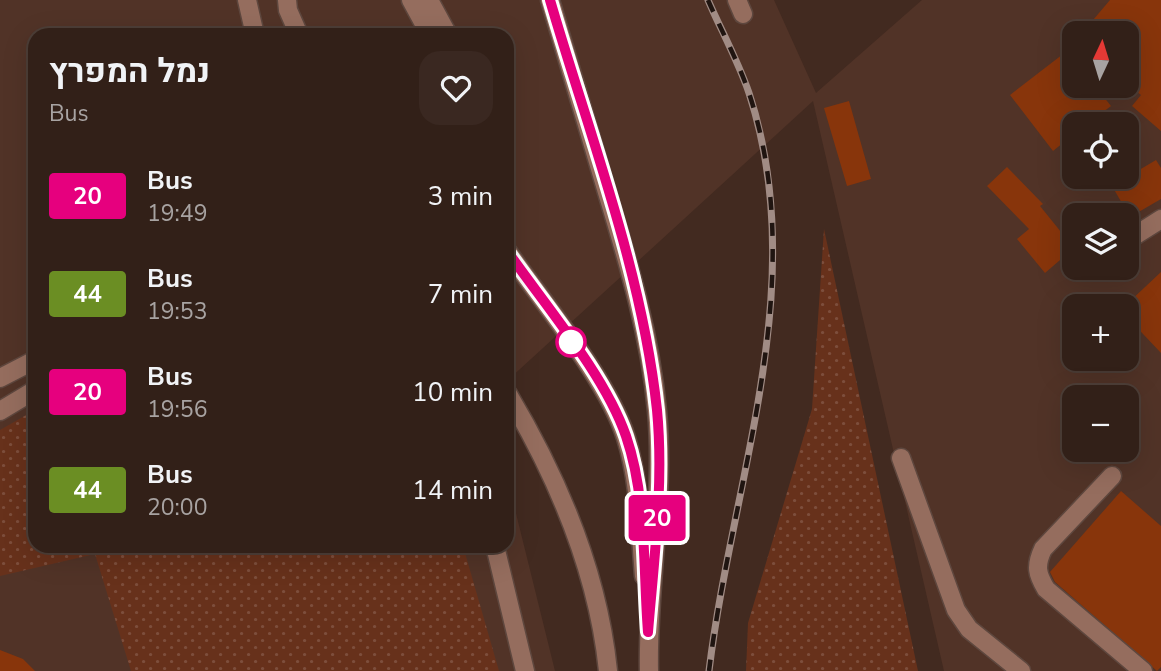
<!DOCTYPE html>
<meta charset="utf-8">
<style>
body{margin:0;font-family:"Nunito Sans",Heebo,sans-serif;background:#3a2821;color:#f1f3f6;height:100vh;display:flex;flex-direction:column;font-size:26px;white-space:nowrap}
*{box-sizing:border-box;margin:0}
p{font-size:23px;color:#a8a3a2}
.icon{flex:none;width:38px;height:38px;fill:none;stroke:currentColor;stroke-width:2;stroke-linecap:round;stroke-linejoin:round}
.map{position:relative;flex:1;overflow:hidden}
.details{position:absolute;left:28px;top:28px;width:486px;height:525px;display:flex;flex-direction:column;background:#322018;border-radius:21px;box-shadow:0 7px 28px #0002,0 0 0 2px #4d3e37}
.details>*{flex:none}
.badge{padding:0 14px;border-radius:5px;font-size:24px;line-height:46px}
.needle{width:46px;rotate:4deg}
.buttons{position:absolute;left:1062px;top:21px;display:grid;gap:14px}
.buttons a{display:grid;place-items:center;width:77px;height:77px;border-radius:14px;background:#322018;box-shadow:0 7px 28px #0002,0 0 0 2px #4d3e37;font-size:35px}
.map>.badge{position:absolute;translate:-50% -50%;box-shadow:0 0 0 4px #fff}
.round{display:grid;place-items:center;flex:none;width:74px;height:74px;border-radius:21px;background:#3a2821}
.head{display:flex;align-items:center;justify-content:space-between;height:119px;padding:0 21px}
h1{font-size:33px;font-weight:700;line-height:52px}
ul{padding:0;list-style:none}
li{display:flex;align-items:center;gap:21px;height:98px;padding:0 21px}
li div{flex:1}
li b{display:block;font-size:26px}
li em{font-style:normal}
li .badge{min-width:77px;font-weight:700;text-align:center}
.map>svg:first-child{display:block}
.built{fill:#513327;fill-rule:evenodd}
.grass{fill:url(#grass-dots)}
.building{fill:#88350b}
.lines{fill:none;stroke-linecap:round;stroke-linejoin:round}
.minor-casing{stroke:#5e473e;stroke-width:21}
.minor{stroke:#956d5e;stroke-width:18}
.rail-casing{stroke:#a18c85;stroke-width:7}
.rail{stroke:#201511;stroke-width:4.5;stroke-dasharray:13;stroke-linecap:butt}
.line-casing{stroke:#fff;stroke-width:16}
.line{stroke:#e6007e;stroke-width:10}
.stop-dot{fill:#fff;stroke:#e6007e;stroke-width:3.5}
</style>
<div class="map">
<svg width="1161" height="671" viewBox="0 0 1161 671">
<defs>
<pattern id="grass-dots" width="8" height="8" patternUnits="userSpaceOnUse" patternTransform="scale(1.75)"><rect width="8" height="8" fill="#67311b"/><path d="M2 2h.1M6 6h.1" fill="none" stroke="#7d4e3c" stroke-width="1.8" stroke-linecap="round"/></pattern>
</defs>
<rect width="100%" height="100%" fill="#422a20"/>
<path class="built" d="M0,0H774L816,93L922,0H1161V671H944L813,101L508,380V35H35V546H508V481L555,671H0ZM1074,33H1127V86H1074ZM1074,124H1127V177H1074ZM1074,215H1127V268H1074ZM1074,306H1127V359H1074ZM1074,397H1127V450H1074Z"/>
<path class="grass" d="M824,229L918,671H746L748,623L812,409Z
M35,410V546H463L499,671H131L95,554L0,576V430Z"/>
<path class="building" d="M1110,0H1161V131L1132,106L1141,95L1127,84V33H1082Z
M1067,51L1074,60V86H1095L1111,106L1087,124H1074V134L1053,151L1010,95Z
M849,101L871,179L847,186L824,108Z
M1156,160L1161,168V199L1130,217L1112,186Z
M1007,167L1043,204L1040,206L1074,248L1045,273L1017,239L1029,229L987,186Z
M1161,272V353L1127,317V304Z
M1121,491L1161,526V667L1157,671L1055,582L1050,572Z
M0,650L23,659L35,671H0Z"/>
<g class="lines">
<defs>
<path id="minor" d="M247,0L255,35
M287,0L288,10L299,35
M411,0L430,35
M429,0L448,35
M550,0C569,63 587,126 606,189C628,262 650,334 657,411C665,498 647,584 649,671
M737,0L743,14
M1128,240L1161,219
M508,252C543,303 608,380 626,438C640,483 640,530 644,576
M0,378L35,360
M508,394C558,478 598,572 608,671
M0,411L35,390
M901,458L956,610L969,629L1021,671
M1112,476L1043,549C1035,566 1037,574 1046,589L1143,671
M495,546L525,671"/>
</defs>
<use href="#minor" class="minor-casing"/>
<use href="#minor" class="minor"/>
<defs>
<path id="rail" d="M708,0C721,30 738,61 749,93C812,285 732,480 709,671"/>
</defs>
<use href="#rail" class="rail-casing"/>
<use href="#rail" class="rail"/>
</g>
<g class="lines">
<defs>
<path id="line" d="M508,252C545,305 605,375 626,436C647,497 643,568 648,632C654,559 664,483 657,410C642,270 589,134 550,0"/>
</defs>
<use href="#line" class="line-casing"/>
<use href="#line" class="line"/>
</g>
<circle class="stop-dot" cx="571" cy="342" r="14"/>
</svg>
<div class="buttons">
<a><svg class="needle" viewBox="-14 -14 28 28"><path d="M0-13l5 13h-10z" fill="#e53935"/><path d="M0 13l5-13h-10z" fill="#a8a3a2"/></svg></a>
<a><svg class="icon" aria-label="locate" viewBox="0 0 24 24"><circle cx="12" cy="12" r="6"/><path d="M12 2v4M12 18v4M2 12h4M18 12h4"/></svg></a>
<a><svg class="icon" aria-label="layers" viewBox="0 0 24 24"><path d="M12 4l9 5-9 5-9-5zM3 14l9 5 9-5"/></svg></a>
<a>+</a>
<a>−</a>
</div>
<b class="badge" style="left:657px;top:518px;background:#e6007e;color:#fff">20</b>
<section class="details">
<div class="head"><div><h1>נמל המפרץ</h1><p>Bus</p></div><a class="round"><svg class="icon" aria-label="heart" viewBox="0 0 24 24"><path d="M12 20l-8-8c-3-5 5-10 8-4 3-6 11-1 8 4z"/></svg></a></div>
<ul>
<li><span class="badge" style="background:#e6007e;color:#fff">20</span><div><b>Bus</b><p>19:49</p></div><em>3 min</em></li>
<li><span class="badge" style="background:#6b8e23;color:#fff">44</span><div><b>Bus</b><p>19:53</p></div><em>7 min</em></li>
<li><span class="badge" style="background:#e6007e;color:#fff">20</span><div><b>Bus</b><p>19:56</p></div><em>10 min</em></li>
<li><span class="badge" style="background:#6b8e23;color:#fff">44</span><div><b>Bus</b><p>20:00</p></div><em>14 min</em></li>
</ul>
</section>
</div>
